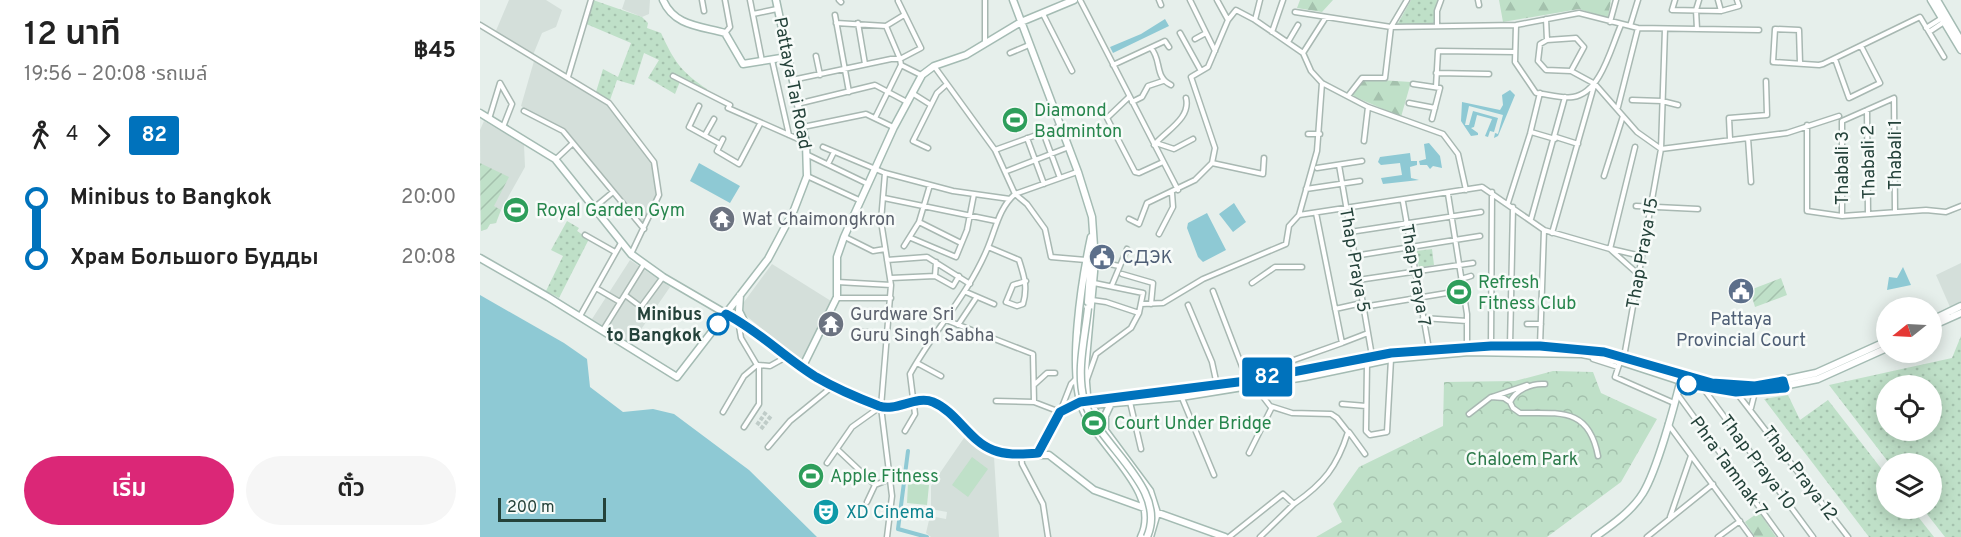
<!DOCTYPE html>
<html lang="th">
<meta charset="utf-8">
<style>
body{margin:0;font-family:Overpass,"Noto Sans Thai",sans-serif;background:#f6f6f6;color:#222;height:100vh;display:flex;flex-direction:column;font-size:22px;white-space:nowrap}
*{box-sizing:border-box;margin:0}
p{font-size:20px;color:#767676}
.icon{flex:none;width:33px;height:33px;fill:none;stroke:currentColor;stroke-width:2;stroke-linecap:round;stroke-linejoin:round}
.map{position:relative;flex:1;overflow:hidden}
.panel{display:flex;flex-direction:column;background:#fff;width:480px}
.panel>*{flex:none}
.badge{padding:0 12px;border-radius:4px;font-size:21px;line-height:39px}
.needle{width:39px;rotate:252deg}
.controls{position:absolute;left:1396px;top:297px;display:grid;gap:12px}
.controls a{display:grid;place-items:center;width:66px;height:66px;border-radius:50%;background:#fff;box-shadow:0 3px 15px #0003;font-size:30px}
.scale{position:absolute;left:18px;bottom:15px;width:108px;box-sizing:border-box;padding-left:6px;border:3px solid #24423a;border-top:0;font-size:16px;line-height:21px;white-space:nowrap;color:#24423a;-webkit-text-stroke:4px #f7fbf9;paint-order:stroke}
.map>.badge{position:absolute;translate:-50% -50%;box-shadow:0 0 0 3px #fff}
.legs{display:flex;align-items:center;gap:9px;height:66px;padding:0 24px;font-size:20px}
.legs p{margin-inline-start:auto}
.headline{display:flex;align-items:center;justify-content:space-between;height:102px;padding:0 24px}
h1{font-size:33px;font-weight:600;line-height:45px}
.button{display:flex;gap:12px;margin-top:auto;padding:12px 24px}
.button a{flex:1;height:69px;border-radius:36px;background:#db2777;color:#fff;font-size:24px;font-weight:600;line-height:69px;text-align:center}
.button a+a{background:#f6f6f6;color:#222}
ul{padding:0 24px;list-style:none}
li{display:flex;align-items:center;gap:21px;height:60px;font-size:22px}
li i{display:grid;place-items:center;width:9px;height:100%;margin:0 8px;background:currentColor}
li i::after{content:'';width:15px;height:15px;margin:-8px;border:4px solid;border-radius:50%;background:#fff}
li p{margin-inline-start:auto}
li:first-child i{background:linear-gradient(#0000 50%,currentColor 0)}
li:last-child i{background:linear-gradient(currentColor 50%,#0000 0)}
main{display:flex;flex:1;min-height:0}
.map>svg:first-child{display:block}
.built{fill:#d4dfda}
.grass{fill:url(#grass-dots);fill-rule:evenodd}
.forest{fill:url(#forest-firs)}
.park{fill:url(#park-crowns)}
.garden{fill:url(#garden-furrows)}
.pitch{fill:#bfe0c8}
.water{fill:#8ec9d4}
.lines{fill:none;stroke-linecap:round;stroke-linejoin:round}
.canal{stroke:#8ec9d4;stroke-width:4}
.street-tunnel{stroke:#bfccc8;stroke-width:4;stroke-dasharray:4 2;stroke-linecap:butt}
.street-casing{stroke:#a8b8b2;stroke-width:7}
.secondary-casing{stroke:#a4bbb3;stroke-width:9}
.street{stroke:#fff;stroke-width:4}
.secondary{stroke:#fff;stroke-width:6}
.secondary-bridge-casing{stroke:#a4bbb3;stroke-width:9;stroke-linecap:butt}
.secondary-bridge{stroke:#fff;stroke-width:6}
.line-1-casing{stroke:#fff;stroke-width:14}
.line-1{stroke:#0072bc;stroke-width:9}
.stop-1-dot{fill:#fff;stroke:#0072bc;stroke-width:3}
.labels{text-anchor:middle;stroke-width:5;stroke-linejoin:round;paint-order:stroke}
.street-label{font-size:18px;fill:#24423a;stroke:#f7fbf9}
.leisure-label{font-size:18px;fill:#27864d;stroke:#f7fbf9;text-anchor:start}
.worship-label{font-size:18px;fill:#5b616d;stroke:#f7fbf9;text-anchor:start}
.service-label{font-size:18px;fill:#4e5e75;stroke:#f7fbf9;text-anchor:start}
.stop-label{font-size:18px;font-weight:bold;fill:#24423a;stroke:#f7fbf9;text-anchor:end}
.park-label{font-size:18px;fill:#2d7a4b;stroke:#f7fbf9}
.culture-label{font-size:18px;fill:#0d838f;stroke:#f7fbf9;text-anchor:start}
</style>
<main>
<section class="panel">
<div class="headline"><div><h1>12 นาที</h1><p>19:56 – 20:08 · รถเมล์</p></div><b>฿45</b></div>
<div class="legs"><svg class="icon" aria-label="walk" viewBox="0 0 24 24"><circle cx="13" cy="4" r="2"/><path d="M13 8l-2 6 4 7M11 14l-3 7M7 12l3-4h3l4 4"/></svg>4<svg class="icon" aria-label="forward" viewBox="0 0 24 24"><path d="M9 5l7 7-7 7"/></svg><b class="badge" style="background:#0072bc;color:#fff">82</b></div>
<ul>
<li><i style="color:#0072bc"></i><b>Minibus to Bangkok</b><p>20:00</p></li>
<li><i style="color:#0072bc"></i><b>Храм Большого Будды</b><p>20:08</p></li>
</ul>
<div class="button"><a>เริ่ม</a><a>ตั๋ว</a></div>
</section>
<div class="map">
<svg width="1481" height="537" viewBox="0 0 1481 537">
<defs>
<pattern id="grass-dots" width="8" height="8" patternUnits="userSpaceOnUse" patternTransform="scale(1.5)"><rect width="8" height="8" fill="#bfe0c8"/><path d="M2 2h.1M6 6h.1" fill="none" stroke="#a4c1ad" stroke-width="1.8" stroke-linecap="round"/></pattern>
<pattern id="forest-firs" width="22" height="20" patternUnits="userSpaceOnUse" patternTransform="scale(1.5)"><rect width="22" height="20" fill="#bfe0c8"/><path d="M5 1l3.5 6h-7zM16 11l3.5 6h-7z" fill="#a4c1ad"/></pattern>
<pattern id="park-crowns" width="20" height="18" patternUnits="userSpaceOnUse" patternTransform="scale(1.5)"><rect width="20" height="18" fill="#bfe0c8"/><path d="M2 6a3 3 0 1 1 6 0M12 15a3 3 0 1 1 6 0" fill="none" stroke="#a4c1ad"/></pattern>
<pattern id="garden-furrows" width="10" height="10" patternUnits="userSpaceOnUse" patternTransform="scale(1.5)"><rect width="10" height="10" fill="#bfe0c8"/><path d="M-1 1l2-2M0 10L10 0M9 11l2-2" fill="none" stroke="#a4c1ad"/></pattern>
</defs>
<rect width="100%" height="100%" fill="#e6efeb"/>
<path class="built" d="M29,0H66L82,10L76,27L62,33L53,55L15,33Z
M145,0H170L169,14L162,17L142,9Z
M54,61L90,80L132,109L171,161L177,193L164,224L87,131L41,106Z
M4,121L44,145L45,167L17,217L16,223L10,224L7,229L1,231L0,130Z
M150,260L190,287L151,344L112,319Z
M1481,263V302L1470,307L1456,275Z
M292,264L351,301L322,362L263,313L264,302Z
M486,435L514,457L519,537H451L446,533L450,516L466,519L467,512L451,509V486Z"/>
<path class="grass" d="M113,0L162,17L168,23L167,28L181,33C194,61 201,72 227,89V92L201,79L195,94L168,78L179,60L164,53L154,85L137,80L130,100L116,92L123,69L138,77L151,43L104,23Z
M931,0H957L954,24L917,25Z
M87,221L99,228L97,231L109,239L79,298L66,291L83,256L71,250Z
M952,249L954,265L939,268L936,251Z
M1481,336V537H1465L1443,509L1452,508V464L1409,463L1349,385L1472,358ZM1407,386H1452V430H1407Z
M1308,395L1320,420L1348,400L1407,476V508L1432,509L1454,537H1389L1284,399Z"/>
<path class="forest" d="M820,0H853L842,12L817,8Z
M1019,0H1131L1128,18L1099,9L1023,22Z
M884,79L931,82L921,117L871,95Z
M1279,512L1296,537H1275L1265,522Z"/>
<path class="park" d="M1073,371L1113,372L1121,393L1177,419L1141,482L1067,537H836L862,522L853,504L879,467L963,426L964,382L1035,381Z"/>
<path class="garden" d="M0,163L29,177L14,206L21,210L16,223L10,224L7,229L1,231Z
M1301,278L1307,295L1275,307L1270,290Z"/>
<path class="pitch" d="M492,457L508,469L488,497L472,485Z
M428,483L449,485L447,505L427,503Z"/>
<path class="water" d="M685,19L689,26L633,53L630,47L661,34Z
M1030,90L1035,95L1018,136L1014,138L1015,133L1018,134L1023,115L989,106L985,125H989L993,111L1018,118L1014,132L1010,131L1008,137L1005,136L1012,119L997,115L994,127L991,128L998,133V135L991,136L981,121L982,102L1020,110L1023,105L1022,95Z
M949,143L960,156L962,168L953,166L950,169L947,165H940L939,161L946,159L944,144Z
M930,153L931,161H937V165L930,167L931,178L939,180L903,184L901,178L922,175L920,163L901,165L898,162L900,157Z
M219,163L260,186L250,203L210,181Z
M754,203L766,222L753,232L739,214Z
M727,213L746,250L723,262L718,257L707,228L708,223Z
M1423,267L1431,285L1407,290L1409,277L1417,278Z
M0,295L84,343L107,359L110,387L143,412L173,409L194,414L269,470L337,537H0Z"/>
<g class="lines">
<path class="canal" d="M428,451L418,529L447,537"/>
<path class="street-tunnel" d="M277,425L286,412
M281,429L291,416"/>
<defs>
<path id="street" d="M222,0L224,11
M245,0L250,27L245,33
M270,0L282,61
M359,0L361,2
M505,0V43
M600,0L698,190
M679,0L681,5
M710,0L735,51
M737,0L748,20
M998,0L999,5
M1195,0L1192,10L1241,11L1259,6L1257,0
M1238,0L1241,11
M815,12L911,27L1036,25L1099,13L1158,28L1279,30
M273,14L297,9
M563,14L592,71
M355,15L369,92
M1066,19L1067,40
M775,20L780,0
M1130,22L1136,0
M356,23L406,26L424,15
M378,23L385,64
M0,25L129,103L174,162L179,195L151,254
M1036,25L1035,62L1056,93C1067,94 1082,99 1093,97C1121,93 1131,47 1141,25
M406,26L420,59L441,48L418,1
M957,26V11L961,0
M1150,26L1158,0
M1446,28L1462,18
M1217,29L1216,10L1219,0
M792,32L803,0
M1449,32L1464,22
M700,33L721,71
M1096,38L1104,47L1091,71L1066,70L1058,61L1060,44L1067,40Z
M715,39L726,33
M808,42L818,25
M671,48C682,60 674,77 691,85
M530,53L549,45
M823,53L846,17
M336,56L340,75
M1355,59L1369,98L1400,83L1381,46
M292,60L309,135
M1320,63L1319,30L1295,29L1293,62L1339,65L1343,64L1440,17L1464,57
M633,65L685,41L689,47
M454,66L515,150L535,194L547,204L565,229L571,257L606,260
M1091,71L1115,84L1157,132L1181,149L1307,133L1359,116
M956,73L1009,74
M193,76L250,105L248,108L325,142
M88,77L111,0
M312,80L411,59H420L421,65L441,75
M933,84L960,88L952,119
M956,87L958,51L1035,52
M432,93L451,105
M868,96L882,78H905L911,27L927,0
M649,97L627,118L655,172L659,173L683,162
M1152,100L1182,101L1198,105
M652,102L662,97L668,86L683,81
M929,103L955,108
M317,104L395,85L427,102
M219,106L209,127L240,144
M1138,107L1158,28
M1387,110L1388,214
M44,111L83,131L164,229
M395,118L421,65
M9,119L20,83L32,104L23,127
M1327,125V211L1362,216L1446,210L1466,212L1481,206
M323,127L386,114L413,127
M563,132L580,178
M1051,132L1075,139
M828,134H840
M225,135L234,119
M1076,137L1098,144
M547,138L564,184
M1268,138L1271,182
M243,139L237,151L259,164L280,124
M1250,139L1249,118L1287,115L1286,81
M884,141L888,107
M676,143L694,149L713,139
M674,145C687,130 711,118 706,98
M343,147L405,173L473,191L530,199
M448,148L433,141L457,93L467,84
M515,150L581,126
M328,155L388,184
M76,159L93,143
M732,163L783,174L784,158
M348,164L354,152
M859,165L892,356
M837,168L882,161
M527,171L589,147
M405,173L401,221L411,285L401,407L412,496L407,537
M327,176L379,200
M1124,176L1143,116
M826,189L880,181
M968,194L987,314V347
M404,198L516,221
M923,202L949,349
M1028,203L1050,134L1060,93
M1156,206L1218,209
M115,207L133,192
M819,215L1002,187L1064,230L1130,249L1158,274
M1362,216V121L1414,98L1415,212
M649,219L659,224L667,203L715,180L732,163L735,148L711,77L728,67L748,20L756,10L775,20L823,53L831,71L842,83L888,107L963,134L978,154L986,190
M1051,219L1085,97
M439,222L481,243
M870,232L1001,212
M1072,233L1114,86
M679,234L693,207L692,193
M105,235L135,252
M365,237L393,251L405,249
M431,238L476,257L487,230L494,194
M424,246L439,222L450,185
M508,247L539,260C544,276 548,287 543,304L537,306L526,302L533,285L546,281
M1130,249L1155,147
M1131,249L1161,256
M874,256L1000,236
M407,260L447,257L490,284
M615,261L639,266
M642,274L673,283L671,304
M455,276L473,286L479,276
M455,276L456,262
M411,278L455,276
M981,279L991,276
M878,280L993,263
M357,282L411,285
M772,283L795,267H822
M632,285L647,249
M116,288L140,302
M733,291L766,377
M486,292L514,304
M145,295L161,307L183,277
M357,298H411
M612,300L626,302L659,313
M661,304L683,303L723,279L806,244L809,226L819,215L837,151L842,83
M708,305L732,362L737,385
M883,307L967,293
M855,309L882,303
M100,316L141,243
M943,318L987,321
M258,320L261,338L277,365
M466,320L553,354L554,402L580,412L591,384L596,379
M1047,324H1061
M478,325L496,298
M123,330L164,264
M374,331L406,334
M862,343L888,333
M1011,346L1012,192
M1030,346L1033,207
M1060,346L1064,230
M1144,357L1181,149L1185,29
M1113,359L1138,367
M1140,362L1135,377L1194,403
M437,363L461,376
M887,364L886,431L890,435L907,432L911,359
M278,365L290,366L308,356
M766,380V377L862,343L836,213
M606,382L616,354L651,328L659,313L663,293L614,283
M555,384L567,373H575
M1065,384C1051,383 1036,390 1030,402L1033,408L1040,413C1081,413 1109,408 1118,456
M1223,388L1333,537
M1256,392L1368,537
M1198,395L1301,537
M1012,397L1047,385
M702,398L734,475
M516,401L554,402
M650,402L661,449
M862,404L886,406
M1271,408L1275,392
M243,412L264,376L277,365
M989,414L1011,397L1024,398L1030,402
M1188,424L1271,537
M264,427L279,404V366
M425,431L435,414L430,374C454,330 489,294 508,247C516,228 519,208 535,194L597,172
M869,432L885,454
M288,447L310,421L348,390L351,384
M358,450L395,485L410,479
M769,453L792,407
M541,455L542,464L563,504L568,537
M347,463L372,427L400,407
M387,502L395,485
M1190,517L1211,456
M749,537L803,494L814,504C844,483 857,467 868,432L857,418L851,414L812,413L790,406L774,385
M780,537L814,504
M1167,537L1233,484
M1238,537L1260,521"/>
<path id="secondary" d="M183,0C194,26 220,26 245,33L263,64L307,57
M533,0L598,172L612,217L615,261L605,370L607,395L624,429L670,491L677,513L670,537
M1451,0L1481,50
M1457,0L1481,41
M0,113L75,159L151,254L183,277L267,326L336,377L401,407L446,400L454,403L471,412L502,445L512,450L533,455H569L614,490L745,537
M611,237C602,279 587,370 603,410C619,448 683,493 661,537
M0,258L68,297L197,377L288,259L314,210L327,176L326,143L296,0
M260,295L259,311L265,323
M608,302L611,255
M1452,320L1481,306
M1452,326L1481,313
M322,368L357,297V257L364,237L414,127L442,75L454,66L486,55L541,22L594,0
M601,406L701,397L825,377L911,359L989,352L1102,354L1142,362L1222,388L1275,392L1338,379L1407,348
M625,428V416L631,403
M558,453L580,412L600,402L766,381L911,353L1011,346H1060L1124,352L1232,383L1275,386L1336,373L1407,341
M1115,537C1132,525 1152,511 1163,493C1177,470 1194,407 1201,379"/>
</defs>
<use href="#street" class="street-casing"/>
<use href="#secondary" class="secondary-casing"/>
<use href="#street" class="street"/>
<use href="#secondary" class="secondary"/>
<defs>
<path id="secondary-bridge" d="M608,308C605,337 596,371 604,400C617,445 689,487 667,537"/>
</defs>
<use href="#secondary-bridge" class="secondary-bridge-casing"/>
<use href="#secondary-bridge" class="secondary-bridge"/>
</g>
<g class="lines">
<defs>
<path id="line-1" d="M238,324L246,314C279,331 305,358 336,377C355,388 378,398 399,406C416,412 436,395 453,402C477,412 489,441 513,450C528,456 542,454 558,453L580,412L600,402L766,381L911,353L1011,346H1060L1124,352L1232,383L1275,386L1303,381L1305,388L1256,392L1208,384"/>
</defs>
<use href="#line-1" class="line-1-casing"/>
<use href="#line-1" class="line-1"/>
</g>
<defs>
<symbol id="stadium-disc" viewBox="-11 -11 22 22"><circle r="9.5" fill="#2e9e5b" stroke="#f7fbf9"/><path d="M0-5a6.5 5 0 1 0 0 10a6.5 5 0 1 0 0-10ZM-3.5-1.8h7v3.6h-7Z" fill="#fff"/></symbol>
<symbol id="temple-disc" viewBox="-11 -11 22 22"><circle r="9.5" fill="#6b7280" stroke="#f7fbf9"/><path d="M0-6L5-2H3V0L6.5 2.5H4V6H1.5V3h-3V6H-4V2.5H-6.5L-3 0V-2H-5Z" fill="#fff"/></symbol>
<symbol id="civic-disc" viewBox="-11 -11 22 22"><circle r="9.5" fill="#5c6f8a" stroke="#f7fbf9"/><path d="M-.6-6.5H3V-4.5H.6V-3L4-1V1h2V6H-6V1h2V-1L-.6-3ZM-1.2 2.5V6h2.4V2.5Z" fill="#fff"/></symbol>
<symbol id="theatre-disc" viewBox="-11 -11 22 22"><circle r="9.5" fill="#0f9aa8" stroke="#f7fbf9"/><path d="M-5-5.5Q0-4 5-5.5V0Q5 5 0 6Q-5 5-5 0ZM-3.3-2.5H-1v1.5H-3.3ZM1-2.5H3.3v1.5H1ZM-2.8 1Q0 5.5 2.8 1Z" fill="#fff"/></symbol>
</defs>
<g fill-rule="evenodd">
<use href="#stadium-disc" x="520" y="105" width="30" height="30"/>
<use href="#stadium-disc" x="21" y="195" width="30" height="30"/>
<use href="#temple-disc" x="227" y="204" width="30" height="30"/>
<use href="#civic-disc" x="607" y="242" width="30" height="30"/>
<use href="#civic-disc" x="1246" y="276" width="30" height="30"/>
<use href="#stadium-disc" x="964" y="277" width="30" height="30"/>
<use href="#temple-disc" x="336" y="309" width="30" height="30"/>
<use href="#stadium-disc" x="599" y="408" width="30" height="30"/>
<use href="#stadium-disc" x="316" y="461" width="30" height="30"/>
<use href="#theatre-disc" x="331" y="497" width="30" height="30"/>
</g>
<g class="stop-1-dot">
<circle cx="238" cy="324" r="10"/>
<circle cx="1208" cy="384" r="10"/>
</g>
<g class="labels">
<g class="street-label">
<text transform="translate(313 83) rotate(79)" y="6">Pattaya Tai Road</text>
<text transform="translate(1415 155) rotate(-90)" y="6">Thabali 1</text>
<text transform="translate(1388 162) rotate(-91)" y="6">Thabali 2</text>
<text transform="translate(1362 168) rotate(-90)" y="6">Thabali 3</text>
<text transform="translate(1162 253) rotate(-80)" y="6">Thap Praya 15</text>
<text transform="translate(875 260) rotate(80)" y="6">Thap Praya 5</text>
<text transform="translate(936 275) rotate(80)" y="6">Thap Praya 7</text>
<text transform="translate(1278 462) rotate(53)" y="6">Thap Praya 10</text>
<text transform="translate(1249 466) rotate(54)" y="6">Phra Tamnak 7</text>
<text transform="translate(1320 473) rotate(53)" y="6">Thap Praya 12</text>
</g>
<g class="leisure-label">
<text x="554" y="116">Diamond<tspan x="554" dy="21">Badminton</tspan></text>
<text x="56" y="216">Royal Garden Gym</text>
<text x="998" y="288">Refresh<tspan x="998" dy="21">Fitness Club</tspan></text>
<text x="634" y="429">Court Under Bridge</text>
<text x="350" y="482">Apple Fitness</text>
</g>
<g class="worship-label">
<text x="262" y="225">Wat Chaimongkron</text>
<text x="370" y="320">Gurdware Sri<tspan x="370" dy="21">Guru Singh Sabha</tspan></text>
</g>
<g class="service-label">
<text x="642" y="263">СДЭК</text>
<text x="1261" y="325" text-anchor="middle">Pattaya<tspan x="1261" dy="21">Provincial Court</tspan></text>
</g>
<g class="stop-label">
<text x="222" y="320">Minibus<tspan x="222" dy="21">to Bangkok</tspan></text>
</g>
<g class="park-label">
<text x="1042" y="465">Chaloem Park</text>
</g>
<g class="culture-label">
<text x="366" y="518">XD Cinema</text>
</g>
</g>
</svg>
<div class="controls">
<a><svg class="needle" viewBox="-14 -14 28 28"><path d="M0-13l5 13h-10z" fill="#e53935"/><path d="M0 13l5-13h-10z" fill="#767676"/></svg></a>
<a><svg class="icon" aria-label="locate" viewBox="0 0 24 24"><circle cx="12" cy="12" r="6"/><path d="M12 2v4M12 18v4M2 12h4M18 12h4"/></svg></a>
<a><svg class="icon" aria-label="layers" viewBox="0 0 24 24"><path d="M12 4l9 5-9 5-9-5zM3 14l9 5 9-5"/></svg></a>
</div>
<div class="scale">200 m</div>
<b class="badge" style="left:787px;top:377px;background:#0072bc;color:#fff">82</b>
</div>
</main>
